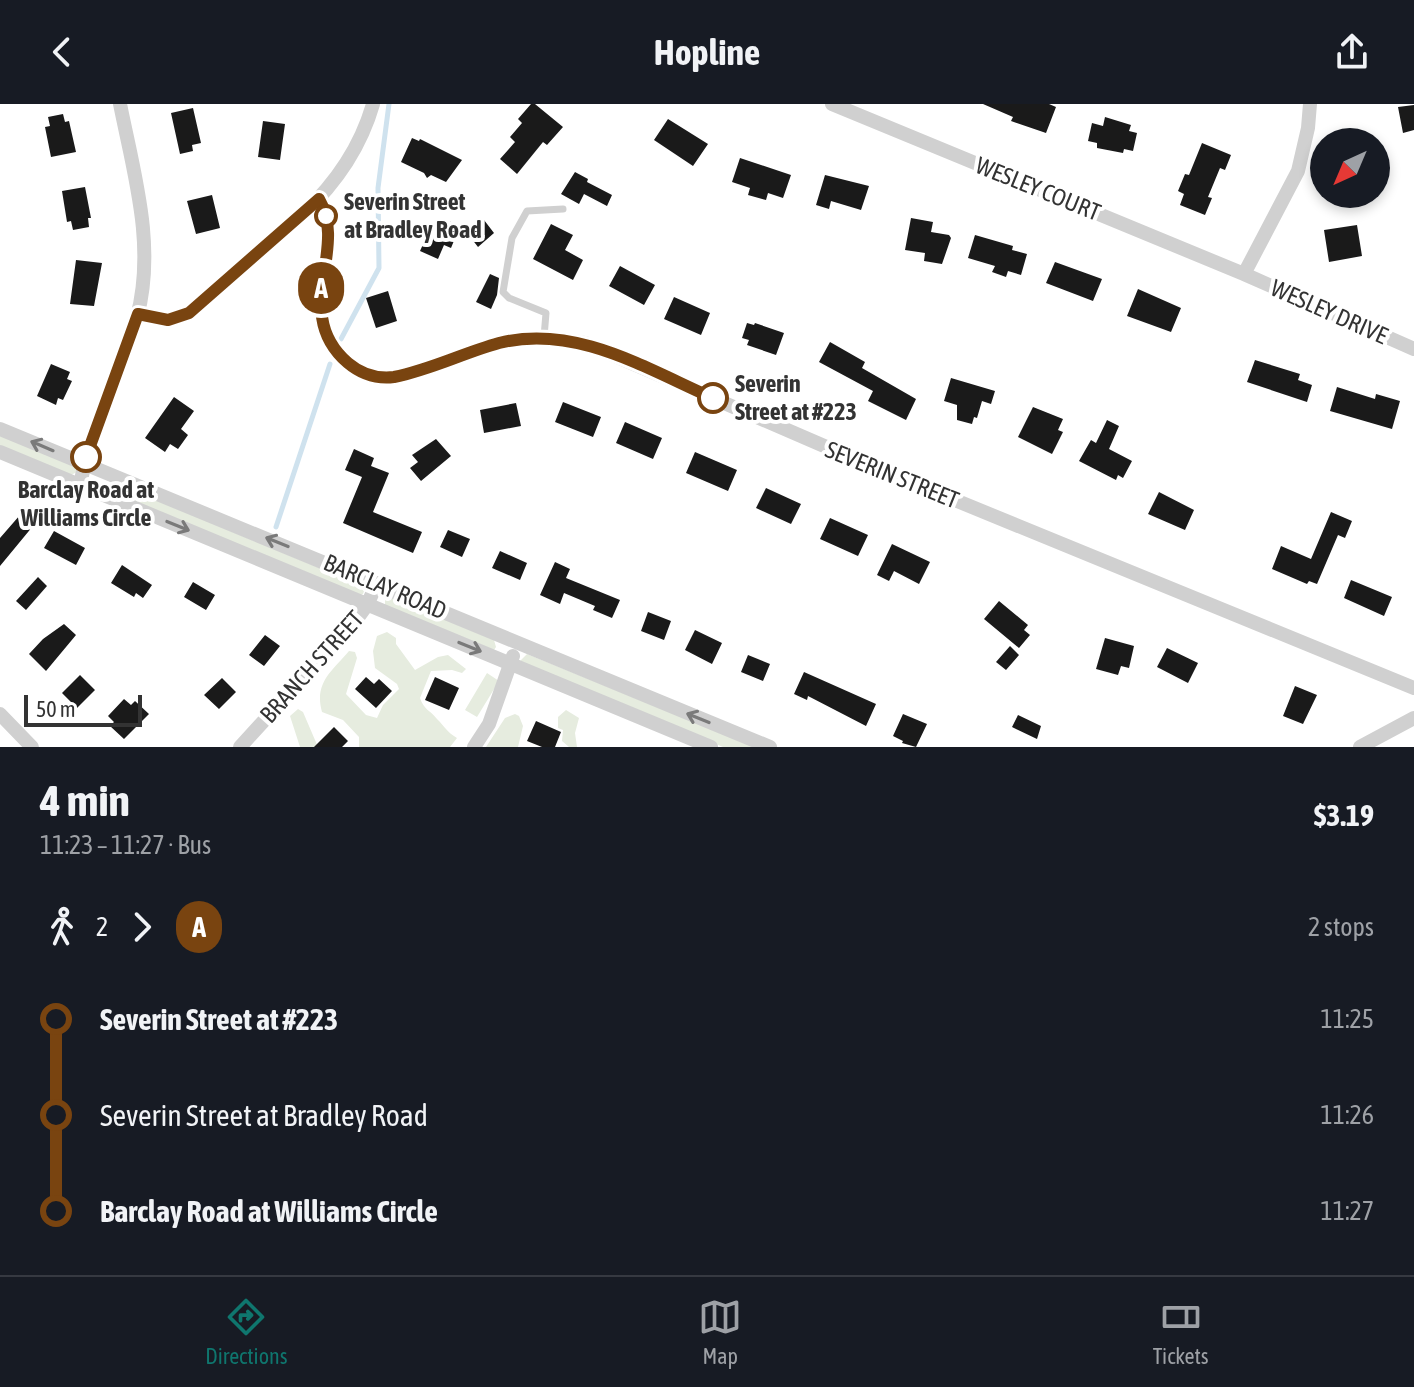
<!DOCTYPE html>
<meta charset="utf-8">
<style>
body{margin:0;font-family:"Asap Condensed",sans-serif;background:#20242c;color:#f1f3f6;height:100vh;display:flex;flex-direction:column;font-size:30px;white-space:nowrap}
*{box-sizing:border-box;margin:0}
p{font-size:26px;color:#9ea1a6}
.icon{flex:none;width:44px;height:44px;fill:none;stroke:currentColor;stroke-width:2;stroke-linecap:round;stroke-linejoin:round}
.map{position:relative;height:643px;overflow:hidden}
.panel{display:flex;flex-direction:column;background:#171b24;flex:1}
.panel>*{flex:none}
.badge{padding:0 16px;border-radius:26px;font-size:28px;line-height:52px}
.needle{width:52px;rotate:224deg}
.buttons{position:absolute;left:1310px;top:24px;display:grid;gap:16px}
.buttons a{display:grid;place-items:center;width:80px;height:80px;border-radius:50%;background:#171b24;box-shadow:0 4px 12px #0003;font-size:40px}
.scale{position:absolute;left:24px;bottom:20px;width:118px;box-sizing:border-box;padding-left:8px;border:4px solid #333;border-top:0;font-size:22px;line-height:28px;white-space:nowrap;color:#333;-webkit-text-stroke:6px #fff;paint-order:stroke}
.map>.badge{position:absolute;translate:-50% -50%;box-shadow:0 0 0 4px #fff}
.legs{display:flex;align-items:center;gap:12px;height:88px;padding:0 40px;font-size:26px}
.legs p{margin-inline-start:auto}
.summary{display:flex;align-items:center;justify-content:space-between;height:136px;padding:0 40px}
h1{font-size:44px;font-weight:700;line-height:60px}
ul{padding:0 40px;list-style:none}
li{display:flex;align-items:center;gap:28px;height:96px;font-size:30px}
li i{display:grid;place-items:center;width:12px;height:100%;margin:0 10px;background:currentColor}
li i::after{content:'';width:20px;height:20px;margin:-10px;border:6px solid;border-radius:50%;background:#171b24}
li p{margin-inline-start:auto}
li:first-child i{background:linear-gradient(#0000 50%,currentColor 0)}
li:last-child i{background:linear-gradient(currentColor 50%,#0000 0)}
header{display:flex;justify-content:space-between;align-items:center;height:104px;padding:0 40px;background:#171b24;font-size:36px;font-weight:700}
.tab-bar{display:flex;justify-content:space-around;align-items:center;height:112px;border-top:2px solid #363941;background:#171b24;font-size:22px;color:#9ea1a6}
.tab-bar a{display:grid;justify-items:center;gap:4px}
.tab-bar .selected{color:#0f766e}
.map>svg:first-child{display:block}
.green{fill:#e6ecdf}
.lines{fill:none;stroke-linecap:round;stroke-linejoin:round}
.stream{stroke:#cfe2ee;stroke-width:5}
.building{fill:#1a1a1a}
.lane{stroke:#d0d0d0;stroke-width:7}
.street{stroke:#d0d0d0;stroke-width:14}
.oneway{stroke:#7a7a7a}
.line-1-casing{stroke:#fff;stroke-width:18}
.line-1{stroke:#794410;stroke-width:12}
.stop-1-dot{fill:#fff;stroke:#794410;stroke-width:4}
.labels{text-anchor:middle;stroke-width:8;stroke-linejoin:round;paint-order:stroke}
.street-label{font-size:24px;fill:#333;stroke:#fff}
.stop-label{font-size:24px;font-weight:bold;fill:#333;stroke:#fff;text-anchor:start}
</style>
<header><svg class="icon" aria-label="back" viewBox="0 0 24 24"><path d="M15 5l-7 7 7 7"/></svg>Hopline<svg class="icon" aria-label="share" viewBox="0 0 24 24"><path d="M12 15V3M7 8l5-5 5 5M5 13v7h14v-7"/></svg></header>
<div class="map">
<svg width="1414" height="643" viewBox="0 0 1414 643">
<rect width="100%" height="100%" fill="#fff"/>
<path class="green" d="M0,330L77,362L79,367L71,371L0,342Z
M113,378L360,481L364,487L363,490L361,491L119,391L111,384Z
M390,493L494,536L496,543L494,546L385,501V495Z
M387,528L396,534V540L415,566L438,553L448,551L466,565L462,569L452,566L431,567L420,594C424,606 430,606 437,615C445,623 447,628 457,634L450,643H359V633L343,616L322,608C314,579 331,568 349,547L355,548L357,554L346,590L366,611L377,614L383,601L399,585L397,580L375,564L373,547L377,532Z
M527,550L755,643H723L520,557Z
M487,569L499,577L477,613L465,606Z
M298,605L303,608L318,643H300L290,612Z
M566,606L579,614L575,629L577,643H569L562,637L563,626L558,624V613Z
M515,610L519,612L523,622L518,643H486L505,614Z"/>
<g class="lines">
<path class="stream" d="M341,235L379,164L378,84L389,0
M276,423L330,260"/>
</g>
<path class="building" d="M531,0H535L563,23L547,41L543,38L517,70L500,55L515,38L510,33L522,19L518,15Z
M983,0H1049L1056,3L1046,29L1011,17L1013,13Z
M1414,1V26L1403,29L1398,3Z
M193,4L201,39L192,41L193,47L180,50L171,9Z
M63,10L65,18L69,17L76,48L51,53L45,23L50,22L48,13Z
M1105,13L1131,21L1129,27L1137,29L1133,47L1124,45L1123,49L1097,44V39L1088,37L1092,19L1103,22Z
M668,15L708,40L693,62L654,36Z
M263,17L285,20L280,56L258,53Z
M412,34L419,37L420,35L462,56L446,78L431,71L427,74L424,69L401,58Z
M1202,39L1231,51L1225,66L1220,64L1208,93L1212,94L1205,111L1180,101L1184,90L1178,87L1185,70L1189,71Z
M740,54L791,71L783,94L768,89L766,96L748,91L750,84L732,78Z
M575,68L588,75L587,78L612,91L607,102L584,90L579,100L561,90Z
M825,71L869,82L861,106L831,97L829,105L816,101Z
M85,83L91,114H88L89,123L73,126L71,117L67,118L62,87Z
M212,91L220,124L196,130L187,97Z
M440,113L460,122L451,144L444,141L438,155L420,147L429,127L434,128Z
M911,114L933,118L931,128L949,131L951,134L942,160L924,157L925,149L905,146Z
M484,116L494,129L478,143L468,130Z
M551,120L573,131L565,146L583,156L573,176L533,155Z
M1357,121L1362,152L1329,158L1324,126Z
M975,131L1013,142L1012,146L1027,150L1021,171L1008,167L1006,173L992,168L995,162L968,154Z
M76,156L102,159L94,202L70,200Z
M1055,158L1102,175L1093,197L1046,179Z
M620,162L655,181L644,201L609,182Z
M490,170L499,174L497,191L491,205L476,198Z
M1138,185L1181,204L1171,228L1127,212Z
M388,187L397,217L376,224L366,194Z
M674,193L710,209L701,231L664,215Z
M747,219L754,221L755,219L784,229L776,251L747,241L749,236L742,234Z
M830,238L865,258L862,264L916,295L906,316L868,297L873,287L819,258Z
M1255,256L1300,270L1298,276L1312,281L1307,298L1247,278Z
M51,260L70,268L67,275L72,277L63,296L58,294L56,301L37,292Z
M951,274L995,287L991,300L982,297L977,314L974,313L972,320L957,316V301L944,297Z
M1337,283L1375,295L1376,290L1400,297L1392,325L1330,307Z
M174,293L194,307L181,325L188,331L178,345L170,340L165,348L145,334Z
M563,298L601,313L593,333L555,318Z
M516,299L521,322L484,329L480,306Z
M1033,303L1063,315L1058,326L1063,328L1052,350L1018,333Z
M1107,316L1119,322L1109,345L1132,357L1123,374L1118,371L1116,376L1079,357L1091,336L1096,339Z
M625,318L662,334L653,355L616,339Z
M436,335L451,352L421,377L410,364L418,358L412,351Z
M354,345L374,354L371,362L389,369L373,408L422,428L413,449L343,419L362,373L345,366Z
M695,348L737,366L728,387L686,369Z
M766,384L801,400L791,420L756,404Z
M1159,388L1194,406L1185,426L1148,410Z
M1331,408L1352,417L1345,434L1338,431L1317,480L1309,477L1307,480L1272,465L1281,442L1311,455Z
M20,411L33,422L0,462V434Z
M830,414L868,431L858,452L820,435Z
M448,426L470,435L462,453L440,443Z
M54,427L85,444L76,461L44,444Z
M892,440L930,458L919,480L894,467L889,477L877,471Z
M500,447L527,459L520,476L492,464Z
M555,458L570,465L566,474L620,496L612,514L593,506L595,502L564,489L560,500L540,491Z
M122,461L152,481L143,494L136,489L134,493L111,479Z
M38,473L47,482L26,506L16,497Z
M1351,476L1392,493L1384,512L1344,494Z
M193,478L215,491L206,506L184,493Z
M999,497L1028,521L1024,526L1030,531L1019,544L984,515Z
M648,508L671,517L664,536L641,527Z
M64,520L76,531L46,567L29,550L43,535Z
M695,526L722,539L712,560L685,546Z
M265,531L280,542L264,562L249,551Z
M1105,534L1134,542L1129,564L1121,562L1118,571L1096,565Z
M1010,542L1019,551L1006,566L996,558Z
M1167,544L1198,559L1188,579L1157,563Z
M748,551L770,560L763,577L741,568Z
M804,568L876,600L866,622L808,592L807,596L794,590Z
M80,571L95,586L77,604L62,589Z
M366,573L374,580L379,575L392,587L376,604L355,585Z
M435,573L459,584L449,606L425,596Z
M222,574L236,588L219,605L204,591Z
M1295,582L1317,591L1303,620L1283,612Z
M124,595L131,601L135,597L149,610L124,635L110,622L114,618L108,612Z
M903,610L927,620L916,643L902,639L903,637L893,632Z
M1018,611L1041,622L1037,635L1012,623Z
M536,617L561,628L555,643H542L527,637Z
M334,623L348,637L342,643H314Z"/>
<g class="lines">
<path class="lane" d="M544,233L546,209L509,194L503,188L512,134L527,107L563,105"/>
<path class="street" d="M832,0L1244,170L1414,245
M319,95C348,146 291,208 346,257C356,266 370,273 384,274C404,275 424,265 443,258C493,240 531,227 585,239L845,351L1414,584
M1244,170L1298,67L1308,24L1310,0
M138,210L168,216L189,209L303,110C335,80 361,42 373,0
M0,325L770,643
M0,348L711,643
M80,382C90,323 121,270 137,213C156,142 134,70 120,0
M0,610L32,643
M240,643L357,515L367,501L377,479
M474,643L489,620L513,552
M1360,643L1414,614"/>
</g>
<defs><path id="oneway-shaft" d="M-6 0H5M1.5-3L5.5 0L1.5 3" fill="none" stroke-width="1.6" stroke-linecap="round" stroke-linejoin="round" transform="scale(2)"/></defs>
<g class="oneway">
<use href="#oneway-shaft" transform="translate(42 342) rotate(-157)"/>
<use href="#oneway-shaft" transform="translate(178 422) rotate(22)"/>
<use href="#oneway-shaft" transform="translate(277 438) rotate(-158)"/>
<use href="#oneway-shaft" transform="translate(470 543) rotate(22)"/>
<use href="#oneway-shaft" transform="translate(698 614) rotate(-158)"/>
</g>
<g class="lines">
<defs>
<path id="line-1" d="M86,353L138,210L168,216L189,209L319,95C349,146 290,209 348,259C361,270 377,275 394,273C430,266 463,249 499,239C575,220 645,264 713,294"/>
</defs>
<use href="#line-1" class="line-1-casing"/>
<use href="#line-1" class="line-1"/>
</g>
<g class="stop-1-dot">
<circle cx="326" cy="112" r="10"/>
<circle cx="713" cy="294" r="14"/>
<circle cx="86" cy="353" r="14"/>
</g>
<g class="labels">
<g class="street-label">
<text transform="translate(1038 85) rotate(22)" y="8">WESLEY COURT</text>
<text transform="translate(1329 208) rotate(24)" y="8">WESLEY DRIVE</text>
<text transform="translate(892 371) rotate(22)" y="8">SEVERIN STREET</text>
<text transform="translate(385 483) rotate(23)" y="8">BARCLAY ROAD</text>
<text transform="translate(312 563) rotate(-48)" y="8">BRANCH STREET</text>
</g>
<g class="stop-label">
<text x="344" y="106">Severin Street<tspan x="344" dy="28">at Bradley Road</tspan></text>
<text x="735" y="288">Severin<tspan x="735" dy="28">Street at #223</tspan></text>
<text x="86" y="394" text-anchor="middle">Barclay Road at<tspan x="86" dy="28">Williams Circle</tspan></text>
</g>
</g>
</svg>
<div class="buttons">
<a><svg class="needle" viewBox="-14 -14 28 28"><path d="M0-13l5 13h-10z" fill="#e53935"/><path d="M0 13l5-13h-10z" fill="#9ea1a6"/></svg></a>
</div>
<div class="scale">50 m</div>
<b class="badge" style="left:321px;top:184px;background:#794410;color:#fff">A</b>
</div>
<section class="panel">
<div class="summary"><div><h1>4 min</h1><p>11:23 – 11:27 · Bus</p></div><b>$3.19</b></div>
<div class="legs"><svg class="icon" aria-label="walk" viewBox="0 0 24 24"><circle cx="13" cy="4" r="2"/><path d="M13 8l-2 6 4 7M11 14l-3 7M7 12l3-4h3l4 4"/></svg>2<svg class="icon" aria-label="forward" viewBox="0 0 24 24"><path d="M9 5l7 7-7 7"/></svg><b class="badge" style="background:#794410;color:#fff">A</b><p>2 stops</p></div>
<ul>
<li><i style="color:#794410"></i><b>Severin Street at #223</b><p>11:25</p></li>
<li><i style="color:#794410"></i><span>Severin Street at Bradley Road</span><p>11:26</p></li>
<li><i style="color:#794410"></i><b>Barclay Road at Williams Circle</b><p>11:27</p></li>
</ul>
</section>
<nav class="tab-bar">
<a class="selected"><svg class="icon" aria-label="directions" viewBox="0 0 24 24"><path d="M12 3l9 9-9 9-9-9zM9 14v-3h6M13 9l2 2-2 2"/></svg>Directions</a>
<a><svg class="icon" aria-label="map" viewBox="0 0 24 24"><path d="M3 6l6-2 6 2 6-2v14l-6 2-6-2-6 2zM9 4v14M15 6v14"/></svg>Map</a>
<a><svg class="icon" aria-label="tickets" viewBox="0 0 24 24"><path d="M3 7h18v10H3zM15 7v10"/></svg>Tickets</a>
</nav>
